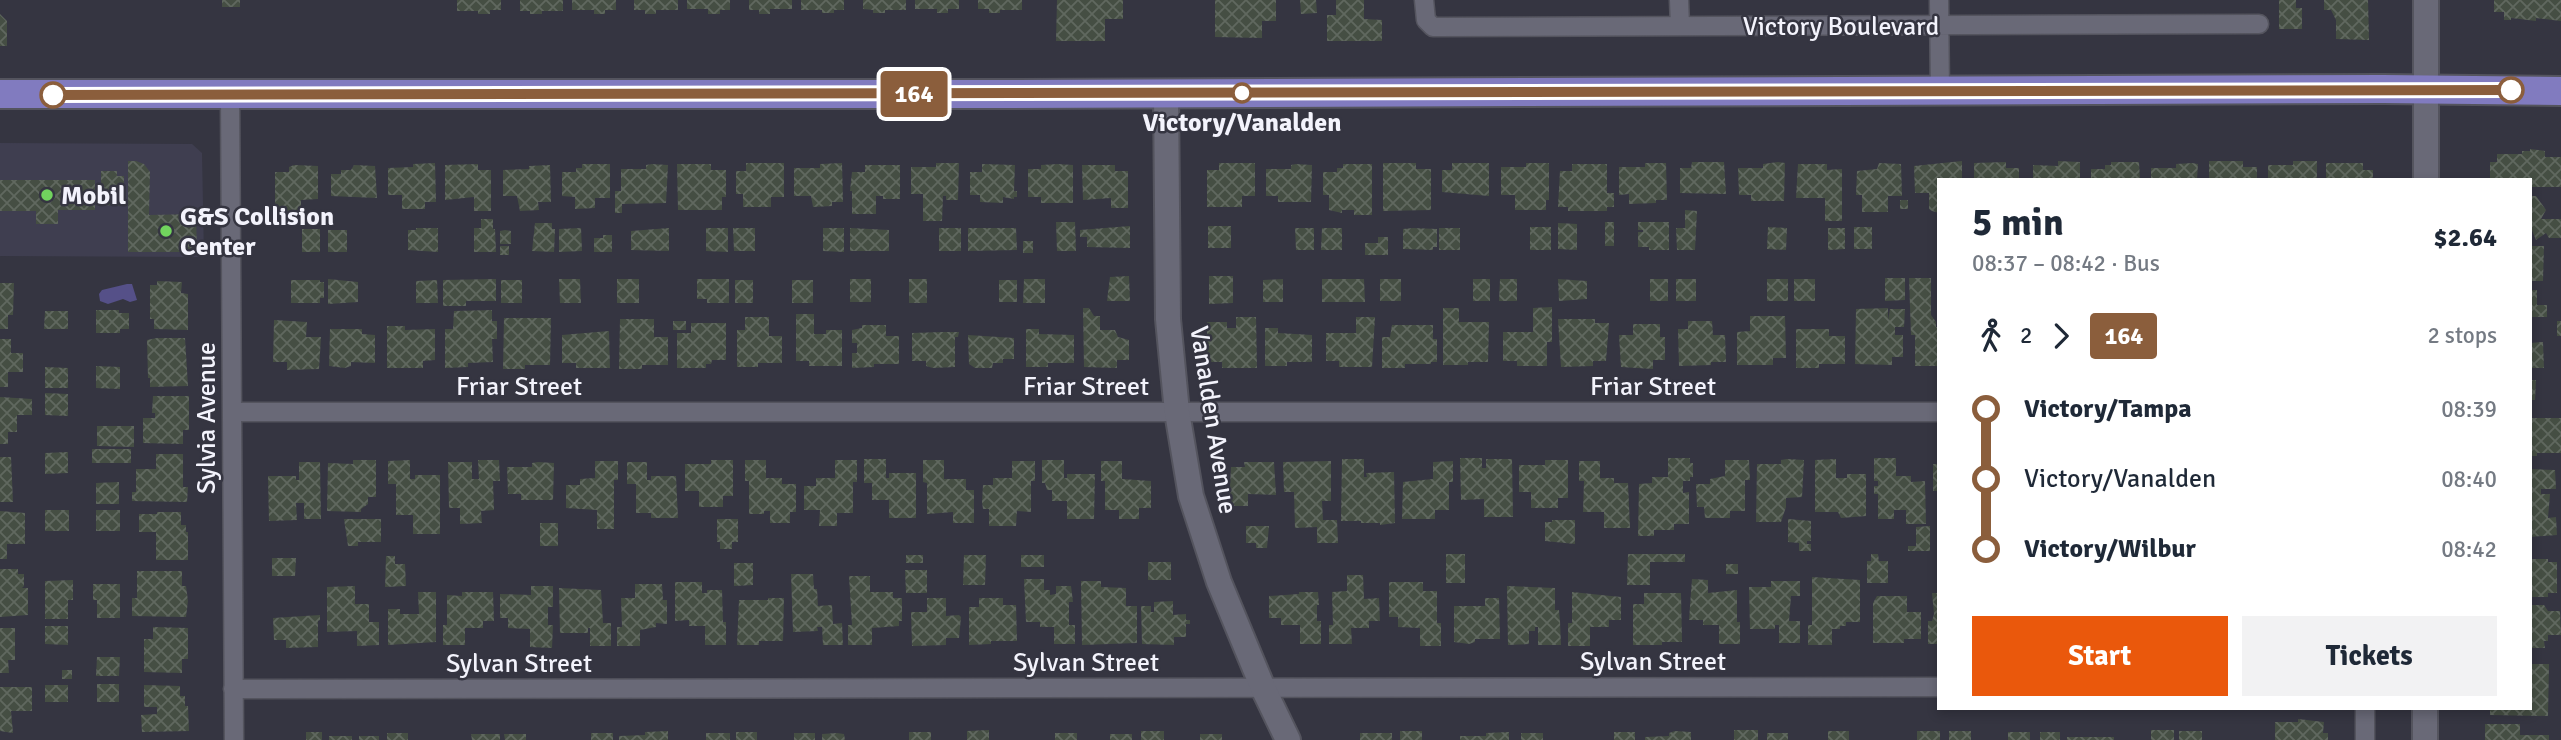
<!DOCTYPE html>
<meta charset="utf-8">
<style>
body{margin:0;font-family:Signika,sans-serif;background:#f2f2f3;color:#1f2937;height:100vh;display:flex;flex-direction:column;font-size:26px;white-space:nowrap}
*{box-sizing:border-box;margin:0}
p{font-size:23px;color:#747a83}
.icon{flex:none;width:38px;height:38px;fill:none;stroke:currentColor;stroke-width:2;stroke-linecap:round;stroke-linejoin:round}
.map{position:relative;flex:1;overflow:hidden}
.sheet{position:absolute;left:1937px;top:178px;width:595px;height:532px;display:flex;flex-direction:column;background:#fff;border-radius:0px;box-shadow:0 4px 10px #0003}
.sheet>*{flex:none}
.badge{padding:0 14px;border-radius:5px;font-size:24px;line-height:46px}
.map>.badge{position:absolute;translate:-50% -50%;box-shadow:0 0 0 4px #fff}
.legs{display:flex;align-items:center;gap:10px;height:77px;padding:0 35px;font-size:23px}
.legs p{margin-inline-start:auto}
.overview{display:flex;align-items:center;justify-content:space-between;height:119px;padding:0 35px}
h1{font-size:38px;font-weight:700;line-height:52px}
.cta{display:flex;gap:14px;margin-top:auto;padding:14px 35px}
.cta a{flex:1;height:80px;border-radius:0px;background:#ea580c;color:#fff;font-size:28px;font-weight:700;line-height:80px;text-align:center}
.cta a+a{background:#f2f2f3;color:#1f2937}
ul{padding:0 35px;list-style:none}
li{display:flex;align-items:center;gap:24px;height:70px;font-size:26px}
li i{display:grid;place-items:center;width:10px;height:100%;margin:0 9px;background:currentColor}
li i::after{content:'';width:18px;height:18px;margin:-9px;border:5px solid;border-radius:50%;background:#fff}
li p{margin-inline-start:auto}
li:first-child i{background:linear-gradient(#0000 50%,currentColor 0)}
li:last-child i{background:linear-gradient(currentColor 50%,#0000 0)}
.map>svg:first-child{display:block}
.built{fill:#3f3e50}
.water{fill:#555088}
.building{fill:url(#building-cross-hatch)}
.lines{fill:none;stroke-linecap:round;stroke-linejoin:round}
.street-casing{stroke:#54545e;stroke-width:21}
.secondary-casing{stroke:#54545e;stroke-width:28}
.primary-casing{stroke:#54545e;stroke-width:32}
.street{stroke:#696977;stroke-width:18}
.secondary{stroke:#696977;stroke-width:24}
.primary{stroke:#817bbf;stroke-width:28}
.line-1-casing{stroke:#fff;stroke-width:16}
.line-1{stroke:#8b5e3c;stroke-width:10}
.stop-1-dot{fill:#fff;stroke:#8b5e3c;stroke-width:3.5}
.poi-dot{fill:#71d35e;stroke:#353541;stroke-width:2.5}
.labels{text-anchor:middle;stroke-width:5;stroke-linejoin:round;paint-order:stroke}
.street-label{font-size:26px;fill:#f3f3fc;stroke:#353541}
.stop-label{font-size:26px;font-weight:bold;fill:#f3f3fc;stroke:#353541}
.poi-label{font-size:26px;font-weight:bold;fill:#f3f3fc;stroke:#353541;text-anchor:start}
</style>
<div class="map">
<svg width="2561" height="740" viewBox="0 0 2561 740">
<defs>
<pattern id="building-cross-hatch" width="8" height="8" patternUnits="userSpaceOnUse" patternTransform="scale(1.75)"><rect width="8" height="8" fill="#454e43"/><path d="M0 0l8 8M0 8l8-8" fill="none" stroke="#60685f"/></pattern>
</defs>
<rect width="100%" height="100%" fill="#353541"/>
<path class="built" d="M0,143L192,144L202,153L204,257L0,256Z"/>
<path class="water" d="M127,284H132L137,300L130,302L123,299L108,304L100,301L99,294L102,290Z"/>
<path class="building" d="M222,0H240V7H222Z
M457,0H501V10H490V14H478V11H457Z
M520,0H563V11H542V14H530V11H520Z
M572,0H616V10H605V14H594V10H572Z
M634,0H678V10H656V14H645V10H634Z
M687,0H730V10H720V14H708V9H687Z
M749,0H792V9H770V14H759V10H749Z
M801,0H844V10H834V13H822V10H801Z
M863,0H906V10H885V13H873V10L863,9Z
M915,0H959V9H948V13H937V9H915Z
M978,0H1022V10H1000V13H989V9H978Z
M1057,0H1123V19H1105V41H1056Z
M1215,0H1276V21H1262V38L1215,37Z
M1300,0H1316L1317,13L1301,14Z
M1336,0H1364V19L1382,20V41H1327V15H1336Z
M2279,0H2296V8H2302V29H2279Z
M2324,0H2368L2369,40L2336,39V20L2331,10H2324Z
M2494,0H2561V21L2536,18V21L2511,18V20H2504V12H2494Z
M0,14L7,21V46H0Z
M2530,149L2545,151V157H2561V187H2530V180H2490V162H2497V154H2522V151H2530Z
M128,161H136L144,164L150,172L149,215L196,214L197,252H128Z
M1962,161V180H1939V213L1932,211L1929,209V193H1915L1914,166Z
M2058,161L2080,162V180H2033V165L2058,166Z
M2209,161H2243V167H2257V180H2209Z
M2293,161H2317V180H2268V165H2293Z
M1692,162H1724L1726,194L1680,193V168H1691Z
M1778,162L1785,163L1784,201H1751V195H1739L1738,168H1763V164Z
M2006,162V168H2019V180H1974V163Z
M2111,162H2139L2140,180H2091V169H2105V165H2111Z
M435,163L436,202H425V209H402V195H388V168L413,167V164Z
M746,163H784V197H771V207H743V194H736V171H746Z
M842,163L843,202H832V206L813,207L811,196H794V168H820V164Z
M936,163H959L958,200H946V196H943L942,221H923V194H911V167H936Z
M1219,163H1255V196H1242V207H1207V170H1219Z
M1383,163H1416V169H1431V210L1383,211Z
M1452,163H1489V196L1442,192V170H1452Z
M1526,163H1549V200H1546V210H1515V195H1501V167H1526Z
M1645,163H1666L1667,200H1656V203L1629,204V194L1619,195V167H1645Z
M1879,163L1901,164L1902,196H1888V212H1862V195H1856L1857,171L1877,169Z
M2192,163L2198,164L2197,180H2151V168H2176V164Z
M2326,163H2363V170H2373V180H2326Z
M478,164V170H491V211H474V197L445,200V165Z
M582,164H610V198H595V208L575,209V197L562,196V172H576V168H582Z
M652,164L668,165L666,203L622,204V213H615V191H621V169H646V165Z
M677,164H711V170H726V197H722V210H678Z
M982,164L1015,165L1014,191H1017V197H1014V199L1003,197V203L980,202V195H970V172H982Z
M1058,164L1073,165V203H1041V197H1028V169H1041V165Z
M1296,164L1312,165L1311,202H1278V196H1266V169H1291V165Z
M1343,164H1372V215H1354V210H1342V213L1329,210V195H1323V172H1337V168H1343Z
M1572,164H1607V193H1614V207H1607V211H1568V207H1558L1560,171H1572Z
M1798,164H1827V170L1842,169V221H1825V198H1796Z
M294,165L318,166V199L301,200V213L270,214L269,206H275V172H289V167Z
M354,165L375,166L377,198L331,196V174H341V170H351Z
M550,165L551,202H538L539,210L520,211L517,196H503V170L529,169V166Z
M865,165H900V199H883V196H876V214H852V191H850L852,172H865Z
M1082,165H1115V171H1128V208H1111V198L1083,200Z
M101,171H117V176H124V206L101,205Z
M0,180H95V210H58V224H36V211H0Z
M2530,196H2536L2546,210L2541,219H2561V238H2549L2546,233L2536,240L2530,226Z
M1900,200H1908V209H1900Z
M1685,210L1697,211L1695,250H1677L1676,228H1685Z
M481,219H493V229H495L496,252H474V228H481Z
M1056,222H1075L1076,251H1057Z
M1605,222H1614V246H1605Z
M1638,222H1669V250H1649V247H1638V232H1643V230H1638Z
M535,223H552V229H555L554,252L532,251Z
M1558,223L1577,224V250L1558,249Z
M1130,226V248L1087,247V237H1080V230Z
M1208,226H1231V248H1208Z
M1530,227H1551V250H1530Z
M1768,227L1787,228L1786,250L1767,249Z
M1854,227H1872V249H1854Z
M416,228H438V252L408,250V230H416Z
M581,228L582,251L559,252V229Z
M669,228V251L631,250V231Z
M706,228H728V252L706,251Z
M733,228H755V251H734Z
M823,228H844V252L823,251Z
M850,228L889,230V251H850Z
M939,228H961V251H939Z
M968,228H1016L1017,250L968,251Z
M1295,228H1314V250H1296Z
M1322,228H1342V250H1321Z
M1413,228L1437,229V247H1433V250L1403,249V229Z
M1439,228H1460V250H1439Z
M1828,228H1845V249L1828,250Z
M302,229H320V252H302Z
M328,230H347V252H328Z
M505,230L511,231V244H500V231Z
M603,235H612V252H594V238H603Z
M1378,237H1388V255H1365V243H1378Z
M1023,241H1033V253H1023Z
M500,246H509V255H500Z
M2530,246H2544L2543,281H2530Z
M1129,276L1130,301H1107L1110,277Z
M1209,276H1233V303L1209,304Z
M1885,278H1905V300L1885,301Z
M1909,278H1931V315L1936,322V327H1939V366H1915V335H1911Z
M328,279L358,282V302L328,304Z
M496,279V301H466V306H443V280Z
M559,279H580L581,303H560Z
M617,279H639V303H617Z
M697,279H729V303H707V299H697Z
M850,279H871V302H850Z
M909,279H927V303H909Z
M1024,279H1045V303H1023Z
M1283,279V302H1263V280Z
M1322,279H1364L1365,302H1322Z
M1380,279H1401V301H1380Z
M1473,279H1490V301H1473Z
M1500,279H1517V301H1499Z
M1558,279L1587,281V299L1559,301Z
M1650,279H1668V301H1650Z
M1676,279H1696V301H1676Z
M1767,279H1788V301H1767Z
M1794,279H1815V301H1794Z
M291,280H320V282H324V298H320V303H291Z
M437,280L438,303H416V281Z
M501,280H522V303H501Z
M735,280H753V303H735Z
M792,280H813V303H792Z
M999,280H1017V302H999Z
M157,281L182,282L181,293L188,294V330L154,329V319H150V285H157Z
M0,283H14L13,315H8V329H0Z
M2530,290H2537V305H2547V317H2530Z
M1552,307V342H1547V366H1517V361H1503V332H1533V308Z
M1083,308H1089L1094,316H1100V330H1115L1118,337L1129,340V360H1117V368L1084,367Z
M1443,308H1459V322H1489L1488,362H1468V365H1443Z
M1888,308V320L1890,309H1905L1904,327H1895V335H1903V357H1892V365L1855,364L1856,309Z
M96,310H119V313H129V329H120V333H96Z
M492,310V321H497V339H492L493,362L468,363V367L445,368V329H453L454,311Z
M45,311H68V329H44Z
M796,314H814V334H826V330H842V366H809V361H796Z
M1750,316H1785L1786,358H1773V365H1737V332L1750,331Z
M745,317H769V336H782V363H758V367H737V330H745Z
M1236,317H1256L1257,368H1222V362H1207V322H1227V328H1236Z
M1356,317H1375L1372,367H1339V361H1326V333H1356Z
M504,318H551L550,365H525V369H503Z
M620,319H654V337H668V365H642V369H619Z
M1558,319H1595V323H1609L1606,361H1593V366L1561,367Z
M274,320L307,322L306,337H321L319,369L287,370V362H273Z
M673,321H686V330H673Z
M1688,321H1712L1713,335H1725L1726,362H1711V365L1679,366L1678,329H1688Z
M2557,321H2561V336H2557Z
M691,323H726V360H712L711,364H706V368H677V333H691Z
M1633,324H1660V337H1665V360H1653V369L1621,367L1619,335H1633Z
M862,325H886V336H899V364H874V367L852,368V353H857V343H852V330L862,328Z
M1392,325H1433V339H1437V362H1431V364H1405V368H1382V337H1390Z
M387,326H405V330L435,329V360L423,361V368H387Z
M1265,328H1278V333L1312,335V362H1287V366H1265Z
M330,329H362V334L375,335V363L351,362V366L345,368L329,366Z
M1026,329H1039V334L1074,335V363H1048V367H1026Z
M1796,329H1829V336H1845V364H1819V368H1796Z
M609,331L610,368H576V363H562V335Z
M942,332H959L958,337H955V367L933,368L926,366V361H912V333Z
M968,335L1014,338V359H1003V363H993L992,368H975L969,364Z
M157,338H185L188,386L150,387V378H148L147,340Z
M0,339H11V353H23V372H8V387H0Z
M2543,342L2544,368H2530V343Z
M96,366L120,367V389L96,388Z
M45,367L68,368V388H45Z
M2530,380H2536L2535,400H2530Z
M45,393L68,394V416L45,415Z
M153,396H189V430H183V444L143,443V418H155V413H152Z
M0,397L32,399V415H17V432H8V444H0Z
M2530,418H2561V453H2537V456H2530Z
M97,426H134V447L97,446Z
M92,449H131V463H92Z
M68,452V473L45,474V453Z
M156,454H183V487H188L187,502L132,501V492H136V469H156Z
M0,457H11L13,502H0Z
M1460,458H1482V468H1486V459H1512L1513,517H1484V499L1461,500Z
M1668,458H1690V463H1693V477H1690V481H1683V493L1689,492V524H1674V530H1654V536H1638L1639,484L1652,483V477H1668Z
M1874,458H1896V476H1911V482L1925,481L1926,524H1906V510H1894V519H1878V494H1874V486H1878V481H1874Z
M864,459H886V478H889V473H916V518H889V500H872V483H864Z
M1342,459H1364V477H1367L1366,473L1394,472L1395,523L1380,525V523H1361V521H1341Z
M1787,459L1804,460L1802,497L1786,498V507L1781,522H1756L1757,464H1781V460Z
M1836,459V478H1847V474H1866V516L1841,518L1838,512H1815V460Z
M353,460H376V497H368V504L361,509V512L327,511L328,463L353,464Z
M410,460V479H415V475H440V534H413V515H396V484H388V461Z
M478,460H499L500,481H493L494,510L481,511L482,523L460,524V508H449L448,462H472V479H479Z
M711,460H733V496H723V507H699V491H685V464H711Z
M745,460H766V478H782V484H796V512H790V523H770V511H764V514H749V481H745Z
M835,460H857V482H853V513H837V526H819L820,510H804V486H816V478H835Z
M923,460H944V479H966V490H974V523H953V512L927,514V483L923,482Z
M1042,460H1064V478H1067V474H1095L1094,519H1067V501H1052V490H1047L1045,483H1042Z
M1545,460H1568V498H1558V508H1531V492H1519V465H1545Z
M1725,460H1749L1750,480H1745V511H1730V518H1705L1704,507H1697L1696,484H1710V479L1725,476Z
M595,461H618V480H614V529H597V510L566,508V485H580V479L595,478Z
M1012,461H1035V481H1031V512L1017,511L1016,526H989V509H983L982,502L983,485H993V478H1012Z
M1101,461H1122V479L1151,481V508H1139V519H1119V510H1105V481H1101Z
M1331,461V501H1322L1323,520H1337L1338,543H1317V527L1295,528L1294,492H1284L1283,462Z
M1453,461V482H1449V510H1435V519H1402L1403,482L1433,479V462Z
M1579,461H1600V478H1614V483H1628L1630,528H1604V512H1583L1584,481H1579Z
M299,462H320L321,519H304V503H296L297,520L269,521L268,476H296V480H299Z
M538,462L554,463L553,500H521V494H508L507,467H532V463Z
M627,462H647V480H651V476H676L678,518H651V513H636V484H627Z
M1244,462H1274L1276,495L1248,494V506H1229L1231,467H1245Z
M1933,464H1939V491H1933Z
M2530,469L2555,470L2556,489H2541V494H2550L2548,518L2556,517L2557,535L2530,537Z
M119,482V504H96V483Z
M45,510H69V531H45Z
M96,510H120V531H96Z
M0,511L25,513V544H7V559H0Z
M157,512H181V525H186V532H188V560H156V532H139V514H157Z
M344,519H381V542H358V546H348Z
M717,519H738V542H732V549H720V542H717Z
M1788,519L1811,521V541H1807V544H1811V551H1799V543L1788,542Z
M1552,520H1575V544L1545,541V522H1552Z
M540,523H558V546H540Z
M1246,526H1269L1267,548H1256V543H1246Z
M1930,526V551H1908V546H1916V527Z
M1446,554H1465V583H1446Z
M1628,554H1685V562H1650V585H1627Z
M1871,554H1878L1879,561H1888V583H1867V561H1871Z
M906,555H923V563H906Z
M964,555H986L985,585H963Z
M1021,555H1044V567H1021Z
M386,556H395V564H405L406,586L385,587Z
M272,558H296L295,576H272Z
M2530,559H2548V562H2557V593H2548V597H2530Z
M1148,562H1171V580H1148Z
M734,563H753V585L734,586Z
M1726,564H1738V574H1726Z
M0,569H18V574H24V586L22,588H28V615L0,617Z
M905,570H927V593H906Z
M137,571H182V586H186L188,601L186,617L132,616V598H137Z
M791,574H813L814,589H817L818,606L832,605L833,624L842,623L843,645H823L822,627H817L818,631L793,632Z
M1347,575H1363L1364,599L1379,598L1380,621H1369V628H1351L1352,644H1329V625H1333L1332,592L1347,591Z
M849,576H870V592H893V598H902V621H899V626L872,628V645H848V625H852Z
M1812,577L1860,580V622H1846V626H1840V629H1832V645H1808V625H1812Z
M1024,579H1044V590H1050V595L1056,594V586H1071L1073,602H1069V625H1075V644H1054V627H1040V622H1026Z
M1692,579L1708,580V593L1737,590V622H1740V644H1719V625H1703V620H1689Z
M73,580V600H68V619H45V581Z
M1081,581H1101V587L1126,588V606H1137V643L1082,645Z
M1771,581H1800V596H1791L1789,621H1800V643H1779V625H1775V629H1750L1749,587H1771Z
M675,582H702V593H707V590H722L723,622H726V645H705V626H689V620L675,621Z
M1389,582H1423V591H1437V623H1441V646H1420V628L1398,627V617H1389Z
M93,584H120V618H97V600H93Z
M635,584H662L663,600H667V624L656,623V627L640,630V646H617V627H622L621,598H635Z
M355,586V604H369V622H379V645L357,646V631L327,632V587Z
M531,586H553V607H548V625H553L552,648L530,647V629L508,628V618H500V594L531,595Z
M1507,586L1555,588V610H1559L1560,621L1561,645H1538V627H1535V631H1529V644L1508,645Z
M559,588L601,590L603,623H611V646H590V628H588V633H560Z
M418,592H436V642L388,645V609H400V614H419Z
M462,592H493L494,621H483V628H465V645H443V625H447V595L462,596Z
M1299,592H1318L1319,605H1317V621H1321V644H1300V625H1281V618H1269V596L1299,594Z
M1572,592L1621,597V620H1609V627H1590V646H1568V623H1572Z
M1644,593H1681L1682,642H1662V645H1633V604H1644Z
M1932,593H1939V644H1928V621H1932L1934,614Z
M1877,596H1907V612H1921V639H1904V643H1873V603Z
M768,598H784L783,641H759V645H737L739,600H768Z
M927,598H946V616L959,615L961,617L959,638H946V645L912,646L911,612H927Z
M979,598H1003V605H1016L1017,641H991V644L969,645V607H979Z
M1485,598H1499L1500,639H1475V642L1469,644L1454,642V606H1485Z
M1173,601V615L1186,614V620H1190V624H1186V637H1174V645L1142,644L1141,606H1151V612H1154V602Z
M2530,605H2544L2548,611H2560L2561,635H2548V641H2544L2545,648H2530Z
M320,615V620L318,621V647L286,648V640H274L273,618Z
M45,626H68V645L45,644Z
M153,627L188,628V659H182V673L144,672V639H153Z
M0,628H15V660H8L9,673H0Z
M97,657H120L119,676H96Z
M2530,664H2549L2548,716L2490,715V709H2530Z
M62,670H72V679H62Z
M97,684H119V702H97Z
M45,685H68V702H45Z
M144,685L180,686V696H185V706H188L189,731L142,732L141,715L157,714V707H144Z
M0,687H32V711H11L13,733L0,731Z
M2298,719L2324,722L2323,733H2328V740H2275V722H2298Z
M2485,724H2520V735H2549V740H2485Z
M989,730V740H967V731Z
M1734,730H1758V740H1734Z
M2151,730H2174V740H2151Z
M668,731V740H619V736L645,735V732Z
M1141,731H1164V740H1141Z
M1400,731H1422V740H1400Z
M1675,731L1691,732V740H1645V737L1669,736V733Z
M1828,731H1849V740H1828Z
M1917,731H1940V740H1917Z
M1949,731H1971V740H1949Z
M2179,731H2202V740H2179Z
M306,732H322V740H306Z
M736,732H757V740H736Z
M909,732H931V740H909Z
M1509,732V740H1460V736H1486V733Z
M1614,732H1635V740H1614Z
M2008,732H2030V740H2008Z
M2040,732H2060V740H2040Z
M387,733H408V740H387Z
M591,733H613V740H591Z
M706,733H730V740H706Z
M794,733H815V740H794Z
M837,733L844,734L845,740H822V734Z
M1055,733H1077V740H1055Z
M1360,733H1392V740H1360Z
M1521,733H1543V740H1521Z
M1767,733H1788V740H1767Z
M471,734H500V740H472Z
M504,734H526V740H505Z
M1110,734H1132V740H1110Z
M1200,734H1222V740H1200Z
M329,736H352V740H329Z
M359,736H379V740H359Z
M2067,737H2114V740H2067Z"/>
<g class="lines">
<defs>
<path id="street" d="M1424,0L1426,20L1433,27L2259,24
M1679,0L1680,26
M1939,0L1940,91
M230,95L234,740
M233,412H1939
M233,689L1939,687
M2365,709V740"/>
<path id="secondary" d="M1166,92L1168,319L1177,412L1191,496L1219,582L1263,688L1288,740
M2426,180V0
M2425,740V709"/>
<path id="primary" d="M0,94H995L2383,89L2561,91"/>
</defs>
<use href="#street" class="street-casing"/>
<use href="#secondary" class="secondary-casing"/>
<use href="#primary" class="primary-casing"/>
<use href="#street" class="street"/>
<use href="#secondary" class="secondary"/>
<use href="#primary" class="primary"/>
</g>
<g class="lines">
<defs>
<path id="line-1" d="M53,95L2511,90"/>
</defs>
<use href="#line-1" class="line-1-casing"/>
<use href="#line-1" class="line-1"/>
</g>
<g class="stop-1-dot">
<circle cx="2511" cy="90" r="12"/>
<circle cx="1242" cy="93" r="9"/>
<circle cx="53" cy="95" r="12"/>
</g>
<g class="poi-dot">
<circle cx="47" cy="195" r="7"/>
<circle cx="166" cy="231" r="7"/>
</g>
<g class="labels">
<g class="street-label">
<text x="1841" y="35">Victory Boulevard</text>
<text x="519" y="395">Friar Street</text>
<text x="1086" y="395">Friar Street</text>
<text x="1653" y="395">Friar Street</text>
<text transform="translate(206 418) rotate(-90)" y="9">Sylvia Avenue</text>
<text transform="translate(1214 420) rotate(81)" y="9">Vanalden Avenue</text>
<text x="1653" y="670">Sylvan Street</text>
<text x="1086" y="671">Sylvan Street</text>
<text x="519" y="672">Sylvan Street</text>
</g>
<g class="stop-label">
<text x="1242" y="131">Victory/Vanalden</text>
</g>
<g class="poi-label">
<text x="61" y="204">Mobil</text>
<text x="180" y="225">G&amp;S Collision<tspan x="180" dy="30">Center</tspan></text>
</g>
</g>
</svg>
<b class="badge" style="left:914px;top:94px;background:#8b5e3c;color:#fff">164</b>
<section class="sheet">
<div class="overview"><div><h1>5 min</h1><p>08:37 – 08:42 · Bus</p></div><b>$2.64</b></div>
<div class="legs"><svg class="icon" aria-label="walk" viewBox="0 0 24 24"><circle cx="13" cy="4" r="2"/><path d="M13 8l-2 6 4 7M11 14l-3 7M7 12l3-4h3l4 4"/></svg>2<svg class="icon" aria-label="forward" viewBox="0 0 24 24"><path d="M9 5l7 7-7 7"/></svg><b class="badge" style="background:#8b5e3c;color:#fff">164</b><p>2 stops</p></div>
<ul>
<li><i style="color:#8b5e3c"></i><b>Victory/Tampa</b><p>08:39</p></li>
<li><i style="color:#8b5e3c"></i><span>Victory/Vanalden</span><p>08:40</p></li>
<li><i style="color:#8b5e3c"></i><b>Victory/Wilbur</b><p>08:42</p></li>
</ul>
<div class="cta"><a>Start</a><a>Tickets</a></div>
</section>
</div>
